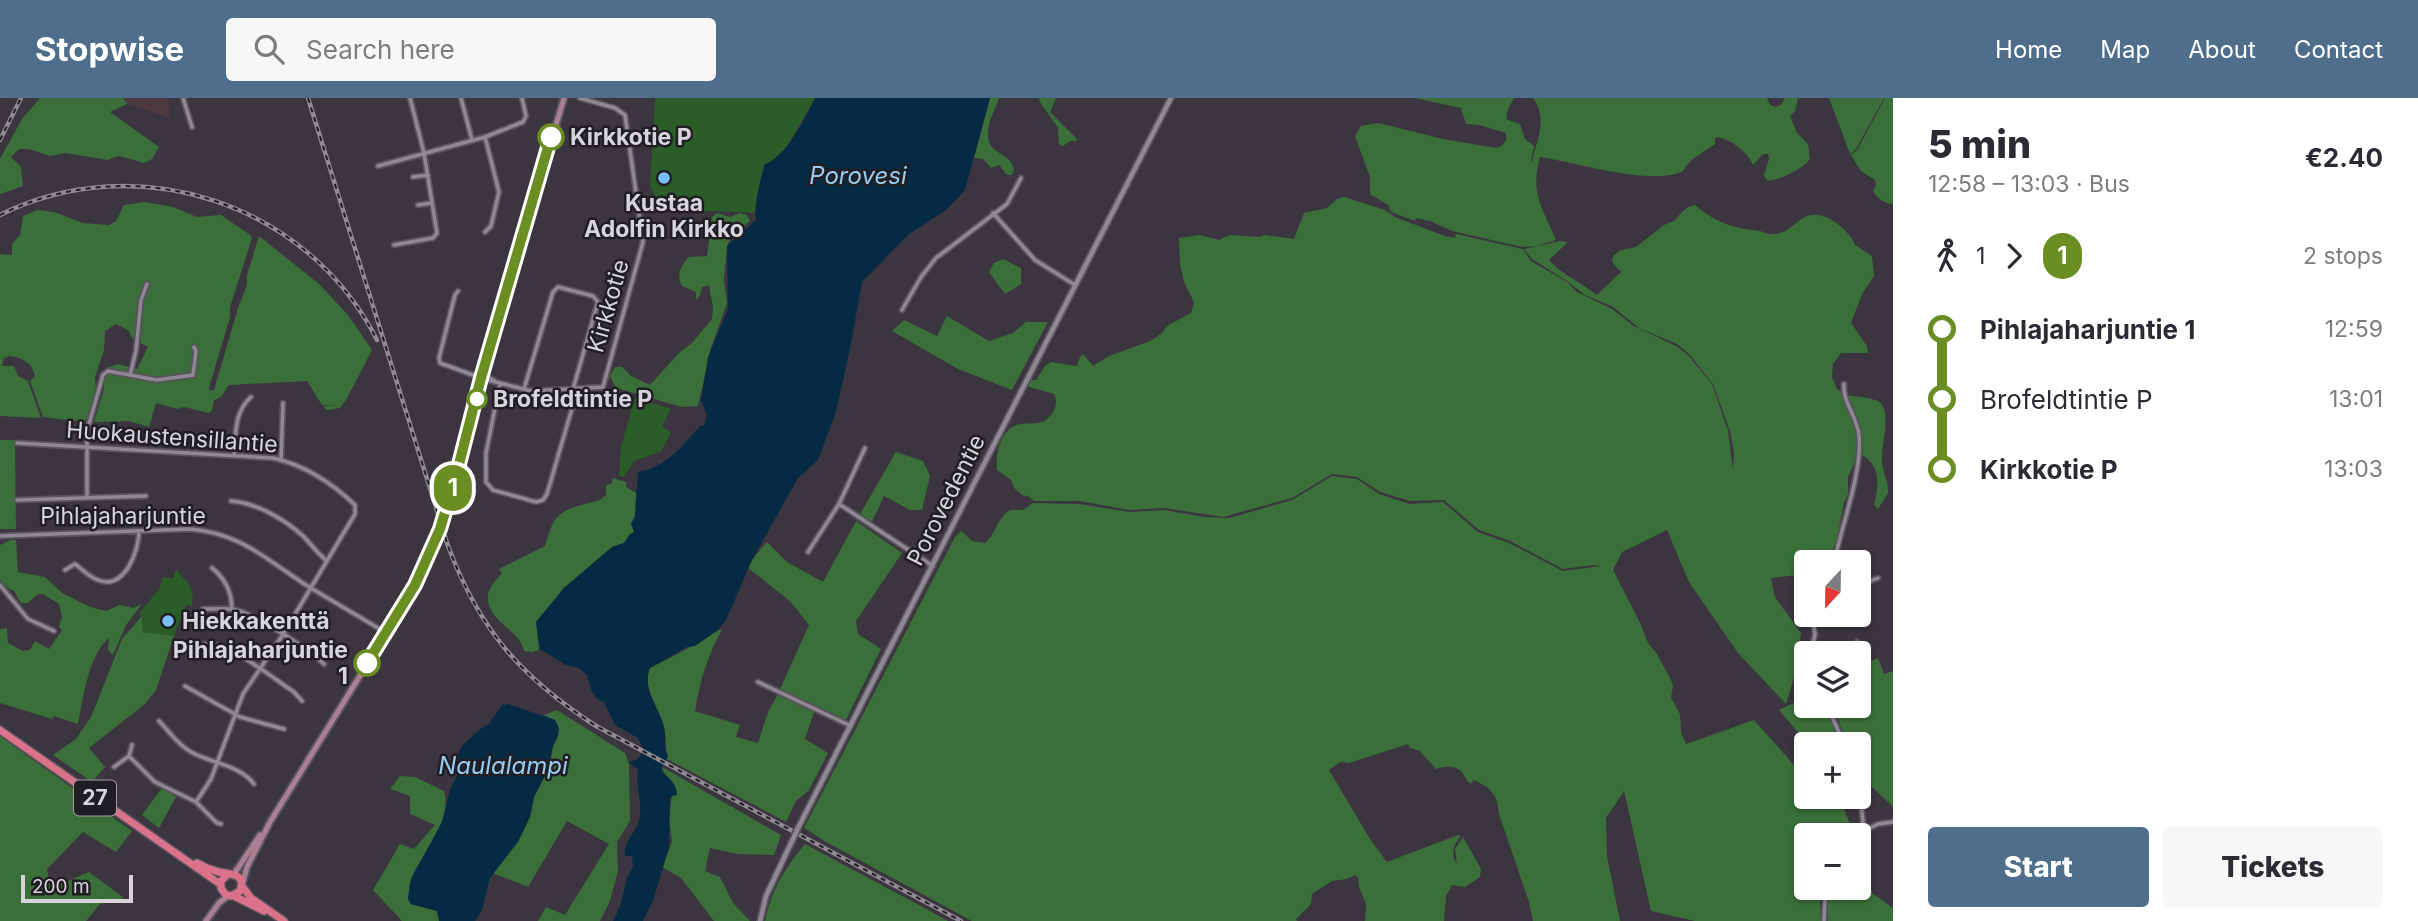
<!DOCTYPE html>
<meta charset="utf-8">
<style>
body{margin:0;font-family:Inter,sans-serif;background:#f7f7f7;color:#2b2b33;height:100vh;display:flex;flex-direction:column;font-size:26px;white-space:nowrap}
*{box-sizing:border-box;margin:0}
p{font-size:23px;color:#7c7c81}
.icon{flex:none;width:38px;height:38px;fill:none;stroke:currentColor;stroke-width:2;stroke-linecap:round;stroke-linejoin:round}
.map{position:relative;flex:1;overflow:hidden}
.details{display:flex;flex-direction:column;background:#fff;width:525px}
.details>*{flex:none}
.badge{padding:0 14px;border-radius:23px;font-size:24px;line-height:46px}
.needle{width:46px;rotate:202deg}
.controls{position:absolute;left:1794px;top:452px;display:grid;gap:14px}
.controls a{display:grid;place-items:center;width:77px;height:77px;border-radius:7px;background:#fff;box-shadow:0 2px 5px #0004;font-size:35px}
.scale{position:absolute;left:21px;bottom:18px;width:112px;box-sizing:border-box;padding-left:7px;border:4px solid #d8d4db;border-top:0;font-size:19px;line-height:24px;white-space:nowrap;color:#d8d4db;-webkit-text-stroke:5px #201e22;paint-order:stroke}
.map>.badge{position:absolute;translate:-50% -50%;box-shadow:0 0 0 4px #fff}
.legs{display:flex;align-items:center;gap:10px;height:77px;padding:0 35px;font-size:23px}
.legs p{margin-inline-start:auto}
.head{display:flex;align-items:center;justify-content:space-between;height:119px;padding:0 35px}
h1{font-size:38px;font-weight:800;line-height:52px}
.primary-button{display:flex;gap:14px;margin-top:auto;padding:14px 35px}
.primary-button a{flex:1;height:80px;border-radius:7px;background:#4e6e8b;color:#fff;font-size:28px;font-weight:800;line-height:80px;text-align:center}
.primary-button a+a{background:#f7f7f7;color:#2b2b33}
ul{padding:0 35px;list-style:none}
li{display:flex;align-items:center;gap:24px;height:70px;font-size:26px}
li i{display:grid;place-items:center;width:10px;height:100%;margin:0 9px;background:currentColor}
li i::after{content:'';width:18px;height:18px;margin:-9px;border:5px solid;border-radius:50%;background:#fff}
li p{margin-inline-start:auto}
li:first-child i{background:linear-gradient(#0000 50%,currentColor 0)}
li:last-child i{background:linear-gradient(currentColor 50%,#0000 0)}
header{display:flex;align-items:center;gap:42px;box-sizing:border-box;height:98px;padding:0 35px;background:#4e6e8b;color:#fff}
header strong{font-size:33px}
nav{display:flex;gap:38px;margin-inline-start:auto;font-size:24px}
.search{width:490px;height:63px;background:#f7f7f7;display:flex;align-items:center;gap:18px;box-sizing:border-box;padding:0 24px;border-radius:7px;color:#7c7c81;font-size:26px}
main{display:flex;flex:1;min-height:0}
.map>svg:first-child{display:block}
.industrial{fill:#4d393e}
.green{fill:#2a5d28}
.forest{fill:#3b6f39}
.water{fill:#042b43}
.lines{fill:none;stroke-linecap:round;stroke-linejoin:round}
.minor-casing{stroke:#59535c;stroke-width:7}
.tertiary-casing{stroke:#59535c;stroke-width:8}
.secondary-casing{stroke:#59535c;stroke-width:9}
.trunk-casing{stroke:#59535c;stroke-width:10}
.minor{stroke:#8e8894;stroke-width:3.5}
.tertiary{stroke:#8e8894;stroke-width:4.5}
.secondary{stroke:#aa8090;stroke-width:5}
.trunk{stroke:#d9728a;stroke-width:7}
.rail-casing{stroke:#8f8a93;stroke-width:4.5}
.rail{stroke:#201e22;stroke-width:2;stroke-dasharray:5;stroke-linecap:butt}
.tertiary-bridge-casing{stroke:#59535c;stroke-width:8;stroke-linecap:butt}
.secondary-bridge-casing{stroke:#59535c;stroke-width:9;stroke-linecap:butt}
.tertiary-bridge{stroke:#8e8894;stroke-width:4.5}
.secondary-bridge{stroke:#aa8090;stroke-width:5}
.line-1-casing{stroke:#fff;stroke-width:16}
.line-1{stroke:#6b8e23;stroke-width:10}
.stop-1-dot{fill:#fff;stroke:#6b8e23;stroke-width:3.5}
.poi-dot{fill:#78bff7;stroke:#201e22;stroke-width:2.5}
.labels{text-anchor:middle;stroke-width:5;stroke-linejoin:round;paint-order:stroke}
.shield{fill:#201e22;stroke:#a19da4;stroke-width:2}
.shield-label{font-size:21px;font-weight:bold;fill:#d8d4db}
.stop-label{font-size:23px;font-weight:bold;fill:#d8d4db;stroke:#201e22;text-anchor:start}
.poi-label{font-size:23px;font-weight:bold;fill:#d8d4db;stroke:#201e22}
.street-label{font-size:23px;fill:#d8d4db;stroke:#201e22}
.water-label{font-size:24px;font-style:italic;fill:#97ccf4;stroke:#201e22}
</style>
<header>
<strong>Stopwise</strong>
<div class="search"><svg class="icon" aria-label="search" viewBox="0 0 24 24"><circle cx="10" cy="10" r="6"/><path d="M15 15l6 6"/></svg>Search here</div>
<nav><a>Home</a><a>Map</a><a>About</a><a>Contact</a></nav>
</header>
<main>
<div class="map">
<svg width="1893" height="823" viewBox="0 0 1893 823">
<rect width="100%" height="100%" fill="#3a353f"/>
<path class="industrial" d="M123,0H168L170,20L127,6Z"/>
<path class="green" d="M655,0H815L786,50L763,70C763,86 756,99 755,115L660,111L650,87Z
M635,300L671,311L662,328L671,335L661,353L634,363L624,379L619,378L621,349Z
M176,471C187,486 195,486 192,508L186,507L174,538L142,534V518L139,515L159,491L163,479L173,480Z"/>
<path class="forest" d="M40,0H123L127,6L110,14L159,49L152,61L144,65L119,58L107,62L65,55L50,58L29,51H19L11,59L21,69L23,88L0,96V61L22,21Z
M990,0H999C994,15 979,39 995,52C1004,59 1010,59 1014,71L1012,77H1007L999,67L991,70L983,61L974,60Z
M1039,0H1056L1050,14L1077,41L1076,43H1070L1063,48L1059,46L1058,30L1040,4Z
M1415,0H1514L1508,11L1506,21L1520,26L1525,41L1534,48L1531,63L1536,66L1532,63C1537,42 1548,20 1533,0H1767L1770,7L1776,9L1782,6L1785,0H1798L1795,13L1790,18L1797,35L1808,46L1810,61C1801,72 1782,81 1768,83L1764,78L1769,61L1768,56H1763L1753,67C1748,54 1731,42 1718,39L1715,40V46C1704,54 1690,60 1683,73C1653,89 1575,64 1540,59C1530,96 1542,109 1556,142L1537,148L1522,149L1452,133L1430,123L1416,120L1415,123L1391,114L1388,107L1370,96V79L1355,38L1361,28L1378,25L1443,41L1496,50L1502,48L1506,42V35L1479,27L1466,26L1461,10Z
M1829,0H1884L1856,51L1850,56Z
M1885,0H1893V106C1883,105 1878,101 1873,93L1876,88L1875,82L1861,73L1851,57L1857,52Z
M1344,99L1385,112L1395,119L1445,138L1455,140L1456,136L1523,151L1531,163L1567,184L1577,194L1612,211L1634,228L1676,248L1688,257L1712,286L1728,333L1733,371L1734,355L1730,333L1713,286L1689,256L1677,246L1639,230L1613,209L1585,197L1567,183L1532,161L1524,151L1560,143L1568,144L1549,162C1562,177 1581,184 1597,197L1621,174L1612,164L1613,158L1621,152L1636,149L1664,127L1674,123C1681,116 1684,109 1695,107C1712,122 1731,130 1753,132C1761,132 1767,137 1774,136C1790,135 1795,123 1807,118C1825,111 1850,133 1855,147L1872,158L1874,178L1862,196L1851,225L1867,248L1868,255H1841L1833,266L1832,279L1837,291L1843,295L1858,334V357L1848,379V396L1844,404L1837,441L1827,464H1806V476L1771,480L1775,499L1801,535L1793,583L1786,606L1738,555L1689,484L1667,432L1622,454L1613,472L1640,525L1648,545L1657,556L1671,582L1673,588L1671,600L1680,616L1681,634L1686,646L1754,622L1794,667L1806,668V698H1838L1855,737H1806V789H1828L1820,804L1821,823H1695L1651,813L1624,693L1606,720L1607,758L1620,823H1533L1529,804L1499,716C1498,697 1491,690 1474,682L1471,686C1465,682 1465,678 1461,673C1451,666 1445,669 1436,671L1420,653L1410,650L1408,646L1349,665L1340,664L1329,672L1370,741L1387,764L1458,737L1461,738C1453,747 1450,756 1457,766L1455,751L1463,739L1481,771L1480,779L1465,789L1452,787L1446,798L1444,823H1365L1366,806L1359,789L1358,779L1355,777L1347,781L1332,783L1312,796L1311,806L1296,821L1297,823H972L826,744L804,730L955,439L961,433L972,443L985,445C996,436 997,420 1010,412H1023L1033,405L1080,406L1129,414L1164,412L1204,419L1229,420L1292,402L1332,378L1357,381L1379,396L1410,406L1443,404L1478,434L1509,445L1563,473L1601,468L1594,467L1563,471L1510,443L1479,432L1444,402L1410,403L1380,394L1357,379L1332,376L1292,400L1223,419L1164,410L1129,412L1080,403H1034L1030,399L1022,397L1014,390L1011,382L997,372C995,356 1001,329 1020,326C1028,325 1035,326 1043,324C1052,318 1060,307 1054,296L1026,288L1031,278L1032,282H1036L1045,268L1051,264L1077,268L1080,259L1083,256L1093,268L1109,258L1150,243L1162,235L1167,228L1191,215L1194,204L1184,184L1180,166L1179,140L1199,137L1219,142L1230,137L1259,139L1265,137L1294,141L1304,115L1327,110L1337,101Z
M145,104L173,109L197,119L221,117L249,136L252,140L230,209V219L209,290L210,293L214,292L238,210L247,187V177L259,138L319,186L348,217L372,252L346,302L340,310L327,312L323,308L340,307H322L307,283L229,287L221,299L214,302L212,312L209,315L184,309L177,311L156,305L149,329L129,323L94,324L104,291L103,281L105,271L118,266L137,271L148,249L133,241L128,232L116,226L105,233L104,252L95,279L96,291L88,320L83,324L43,319L30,283L35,278C33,265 21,259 9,258L4,260L2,268H14L18,278L28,283L41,320L0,318V156L12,157V146L20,137L23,118L37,112L54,114L83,125L109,127L116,123L124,107Z
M717,115L730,119L740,115L747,117L750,123L738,133L729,143L727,150L724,181L727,205L711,250L698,308L682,309L616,290L610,278L615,269H622L631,278L650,287L679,255L692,245L712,221L713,210L709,187L702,189L700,197L696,202V194L682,188C676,178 681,167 689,159L707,158L712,119Z
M1003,161L1021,170V186L1005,196L989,174L994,165Z
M947,218L989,243L1013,235L1026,224H1048L1012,292L958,271L892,233L904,222L937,238Z
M1846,297C1856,299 1868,299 1878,303C1893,313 1881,345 1882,363C1882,374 1889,384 1888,395L1878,411L1874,406C1879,387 1881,366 1860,356V334Z
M0,342H15L16,431H0Z
M896,354L923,363L930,378L922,412H910L884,398L871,426L859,418Z
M613,380L626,384V389L636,395L634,435L624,445L612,449L564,490L536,524L539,552L532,554L524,553C523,550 522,546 520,543C510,529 488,520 488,499C487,491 497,481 502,475L499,471L545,448C553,421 556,413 585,406C594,404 600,403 606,397V388L612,385Z
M856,423L902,455L856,523L858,536L881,551L846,622L780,591L809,527L790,503L748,470L752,462L767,444L787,464L823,484Z
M11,442H16L18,474L45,479L62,495L90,509L106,513L119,507L134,510L142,506L126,527L113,557L108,552L109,540C88,557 83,602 78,626L54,618L52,621L0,605V531L7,530L8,545L23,553L30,552L35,543L49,551L62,532L59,529L62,519L59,506L43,496H38L28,505H21L14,493L4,488L0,482V447Z
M142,518V534L174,538L156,592L145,606L89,650L105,669L92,684L53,657L76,641L91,619L122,541Z
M718,532H722C707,558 700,583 695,613L740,627L736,639L758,645L768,614L778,596L815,611L805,641L828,655L809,692L796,703L786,724L667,661C666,652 666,643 665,634C662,612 641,591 650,570C674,558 696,547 718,532Z
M1878,560L1884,576L1893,573V709L1862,679L1859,670L1858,646H1848L1832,607H1858L1859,569Z
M1806,599V607H1824L1840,646H1808L1779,612Z
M557,612L625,655L629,666L630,723L617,744L618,773L610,803L600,823H538L546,809L565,817L609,746L567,723L528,789L493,775L530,719L534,699L549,670L553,648L558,638L555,622L544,617Z
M0,638L132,733L116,754L83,734L47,771L51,790L89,774L124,800L100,806L86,823H0Z
M662,669L781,737L774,757L738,756L710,750L705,773L720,779L733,805L750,823H714L681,780L662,769L672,744L669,721L672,698Z
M400,678L415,679L444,693C453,723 423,753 412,779C409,785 409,794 408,801L411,806L437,813L439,823H402L373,792L400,746L414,751L435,727L410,716V698L390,691Z
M162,690L176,699L159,730L142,717Z
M805,746L930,813L948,823H765C771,792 785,770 805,746Z
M1859,749L1866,763L1872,795L1893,810V823H1828C1827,810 1827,800 1835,789H1858Z"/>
<path class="water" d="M815,0H990L965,92L946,112L909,136L862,184L849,256L835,317L818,362L798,380L752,462L726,522L718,532L695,548L687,549L650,570C648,575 647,581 648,587C650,603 664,618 665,636C665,644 664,650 668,658L662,669V673C670,682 676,684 677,697L672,698L670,701L669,750L653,802L643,823H613L620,809L627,780L633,768L632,758H625C623,743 639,732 640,717C642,702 635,687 638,672L629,664L638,661L644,652L638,640L615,627L604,604L597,601L591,592L587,577L579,570L566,567L540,551L536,524L564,490L612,449L624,445L630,436L634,434L631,426L635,418L638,374C667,369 683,347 701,327L704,328L707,317L701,303L708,259L728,211L727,148L756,122C754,105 760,82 765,66C785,61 806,19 815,0Z
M508,606L555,622L559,630L558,638L553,648L549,670L534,699L530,719L518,744L490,780L482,812L475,823H439L437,813L411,806L408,801L411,781L442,724L450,692L461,669L458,656L463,647L485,627H488L502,607Z"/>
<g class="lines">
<defs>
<path id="minor" d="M183,0L192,29
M461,0L472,42
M485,39L499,94L491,128L485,134
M378,68L485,39L523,24L526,18L522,0
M413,79L428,77
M418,107L432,105
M993,115L1035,162L1075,187
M394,147L433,140L437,135L424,55L410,0
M458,193L455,197L439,260L440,265L484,281L531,293L603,289L643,144L625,17L615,10L580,0
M902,212L921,179L936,160L1007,106L1021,80
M130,277L136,253L141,202L147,186
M483,277L495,283
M500,285L486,355V384L493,392L536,404L543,402L547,396L578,290
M524,291L553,194L558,189L593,198L598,204L573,291
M17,345L273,360C304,367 332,385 355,407V416L282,538L243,596L211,681L196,704
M234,357C236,335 234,314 251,299
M281,362L283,305
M87,399V333L103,277L108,273L157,282L193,277L196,253L194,249
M17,402L146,398
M231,403C257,405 284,421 303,438C311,446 318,456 327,463
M839,406L933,468
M0,438L190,431C240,435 266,461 306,487C332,503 359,518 386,535
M808,454L839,406L865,350
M1831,464L1837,452C1845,418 1862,372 1859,338C1858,319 1842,304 1844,286
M212,470C226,481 232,494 232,512
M65,472L75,466C82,471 89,479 98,482C125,493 139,452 139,433
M0,487L28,521L54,533
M1858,488L1878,480
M203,511C213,511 225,510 236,512C258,518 307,550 324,566
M203,546C230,544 271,579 294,594L302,603
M1811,555L1815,536L1812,516
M1848,555L1857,544
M758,584L851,628
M185,588L240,619L284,631
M1827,607L1844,646
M159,623C169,633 177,646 191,654C210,665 240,667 254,686
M129,658L155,684L196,704L217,725L221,726
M114,669L129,658L132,647
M1858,681L1863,723L1858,742
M1862,734L1878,726L1893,724
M1824,823L1825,800L1830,789"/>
<path id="tertiary" d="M798,730L1171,0
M760,823L766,798L793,741"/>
<path id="secondary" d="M478,300V291L564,0
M446,413L483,283
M234,776L260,737
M243,784L247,769L270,724L401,511L435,445
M206,823L219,805L228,798"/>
<path id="trunk" d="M0,632L220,786
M197,765C204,769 211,772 219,774C232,777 246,775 240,793L231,798L225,796L221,790V783L228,776
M242,788L251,800L284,823
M234,798L264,813"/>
</defs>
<use href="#minor" class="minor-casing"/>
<use href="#tertiary" class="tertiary-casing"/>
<use href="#secondary" class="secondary-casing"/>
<use href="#trunk" class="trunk-casing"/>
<use href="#minor" class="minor"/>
<use href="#tertiary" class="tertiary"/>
<use href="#secondary" class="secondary"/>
<use href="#trunk" class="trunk"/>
<defs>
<path id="rail" d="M308,0L448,448C480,533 521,579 596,628L961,823
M0,42L21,0
M0,117C137,49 308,105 377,242"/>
</defs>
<use href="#rail" class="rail-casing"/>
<use href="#rail" class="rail"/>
<defs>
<path id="tertiary-bridge" d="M793,741L798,730"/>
<path id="secondary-bridge" d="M435,445L446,413"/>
</defs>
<use href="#tertiary-bridge" class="tertiary-bridge-casing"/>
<use href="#secondary-bridge" class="secondary-bridge-casing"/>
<use href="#tertiary-bridge" class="tertiary-bridge"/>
<use href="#secondary-bridge" class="secondary-bridge"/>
</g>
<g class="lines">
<defs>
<path id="line-1" d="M367,565L415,487L440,431L457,374L481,280L551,39"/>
</defs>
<use href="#line-1" class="line-1-casing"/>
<use href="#line-1" class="line-1"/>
</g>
<g class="stop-1-dot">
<circle cx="551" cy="39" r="12"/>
<circle cx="477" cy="301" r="9"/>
<circle cx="367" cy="565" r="12"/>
</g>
<g class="poi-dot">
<circle cx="664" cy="80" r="7"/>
<circle cx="168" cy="523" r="7"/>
</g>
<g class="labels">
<rect class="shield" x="74" y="682.5" width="42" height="35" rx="5"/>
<g class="shield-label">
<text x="95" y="707">27</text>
</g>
<g class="stop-label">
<text x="570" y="47">Kirkkotie P</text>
<text x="493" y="309">Brofeldtintie P</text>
<text x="348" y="560" text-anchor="end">Pihlajaharjuntie<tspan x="348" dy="26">1</tspan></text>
</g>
<g class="poi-label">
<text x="664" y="113">Kustaa<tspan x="664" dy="26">Adolfin Kirkko</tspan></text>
<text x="182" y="531" text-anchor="start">Hiekkakenttä</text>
</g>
<g class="street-label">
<text transform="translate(608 208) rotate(-74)" y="8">Kirkkotie</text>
<text transform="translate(172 339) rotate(4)" y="8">Huokaustensillantie</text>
<text transform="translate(946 402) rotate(-63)" y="8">Porovedentie</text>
<text x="123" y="426">Pihlajaharjuntie</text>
</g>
<g class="water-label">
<text x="858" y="86">Porovesi</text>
<text x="503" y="676">Naulalampi</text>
</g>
</g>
</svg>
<div class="controls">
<a><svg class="needle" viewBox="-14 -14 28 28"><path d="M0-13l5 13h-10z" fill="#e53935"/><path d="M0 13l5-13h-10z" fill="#7c7c81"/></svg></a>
<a><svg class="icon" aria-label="layers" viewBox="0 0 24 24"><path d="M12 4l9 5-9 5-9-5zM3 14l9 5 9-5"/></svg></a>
<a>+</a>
<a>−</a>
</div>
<div class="scale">200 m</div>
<b class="badge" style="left:453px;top:390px;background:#6b8e23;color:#fff">1</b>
</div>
<section class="details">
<div class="head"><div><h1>5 min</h1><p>12:58 – 13:03 · Bus</p></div><b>€2.40</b></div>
<div class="legs"><svg class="icon" aria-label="walk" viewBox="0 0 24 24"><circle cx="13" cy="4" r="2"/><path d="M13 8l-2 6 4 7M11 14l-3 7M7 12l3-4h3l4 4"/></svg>1<svg class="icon" aria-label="forward" viewBox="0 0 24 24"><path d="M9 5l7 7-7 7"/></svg><b class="badge" style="background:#6b8e23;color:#fff">1</b><p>2 stops</p></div>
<ul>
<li><i style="color:#6b8e23"></i><b>Pihlajaharjuntie 1</b><p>12:59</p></li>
<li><i style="color:#6b8e23"></i><span>Brofeldtintie P</span><p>13:01</p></li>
<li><i style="color:#6b8e23"></i><b>Kirkkotie P</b><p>13:03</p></li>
</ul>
<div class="primary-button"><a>Start</a><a>Tickets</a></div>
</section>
</main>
